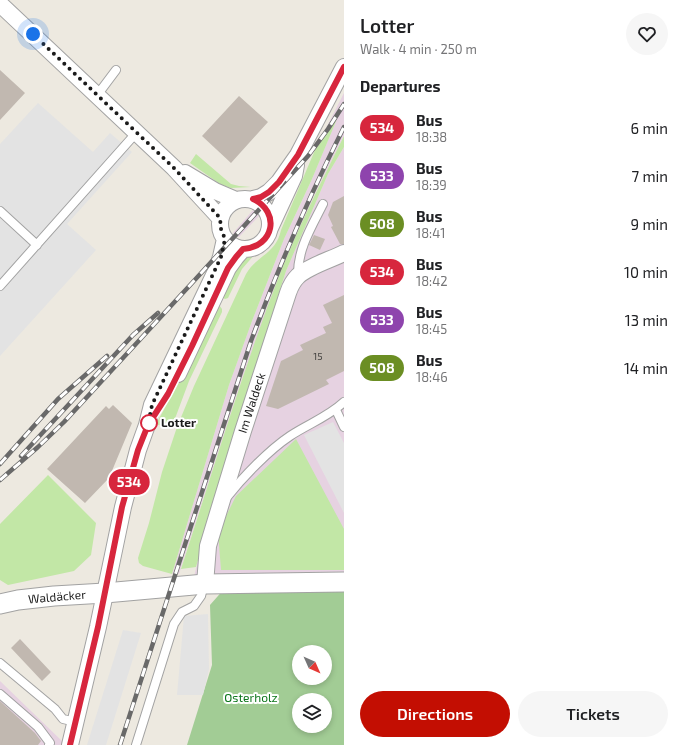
<!DOCTYPE html>
<meta charset="utf-8">
<style>
body{margin:0;font-family:"Exo 2",sans-serif;background:#f6f6f6;color:#202124;height:100vh;display:flex;flex-direction:column;font-size:15px;white-space:nowrap}
*{box-sizing:border-box;margin:0}
p{font-size:13px;color:#757577}
.icon{flex:none;width:22px;height:22px;fill:none;stroke:currentColor;stroke-width:2;stroke-linecap:round;stroke-linejoin:round}
.map{position:relative;flex:1;overflow:hidden}
.sheet{display:flex;flex-direction:column;background:#fff;width:340px}
.sheet>*{flex:none}
.badge{padding:0 8px;border-radius:13px;font-size:14px;line-height:26px}
.needle{width:26px;rotate:135deg}
.buttons{position:absolute;left:292px;top:645px;display:grid;gap:8px}
.buttons a{display:grid;place-items:center;width:40px;height:40px;border-radius:50%;background:#fff;box-shadow:0 2px 6px #0003;font-size:20px}
.you{position:absolute;width:20px;height:20px;margin:-10px;border:3px solid #fff;border-radius:50%;background:#1a73e8;box-shadow:0 0 0 6px #1a73e833}
.map>.badge{position:absolute;translate:-50% -50%;box-shadow:0 0 0 2px #fff}
h2{padding:0 16px;font-size:15px;line-height:36px}
.round{display:grid;place-items:center;flex:none;width:42px;height:42px;border-radius:21px;background:#f6f6f6}
.summary{display:flex;align-items:center;justify-content:space-between;height:68px;padding:0 16px}
h1{font-size:19px;font-weight:600;line-height:30px}
.cta{display:flex;gap:8px;margin-top:auto;padding:8px 16px}
.cta a{flex:1;height:46px;border-radius:24px;background:#c30e02;color:#fff;font-size:16px;font-weight:600;line-height:46px;text-align:center}
.cta a+a{background:#f6f6f6;color:#202124}
ul{padding:0;list-style:none}
li{display:flex;align-items:center;gap:12px;height:48px;padding:0 16px}
li div{flex:1}
li b{display:block;font-size:15px}
li em{font-style:normal}
li .badge{min-width:44px;font-weight:700;text-align:center}
main{display:flex;flex:1;min-height:0}
.map>svg:first-child{display:block}
.industrial{fill:#e6d2e1}
.grass{fill:#c2e7a6}
.forest{fill:#a2cc95;fill-rule:evenodd}
.parking{fill:#e3e3e3}
.building{fill:#c1b8b0}
.lines{fill:none;stroke-linecap:round;stroke-linejoin:round}
.service-casing{stroke:#a2a2a2;stroke-width:10}
.minor-casing{stroke:#a2a2a2;stroke-width:18}
.tertiary-casing{stroke:#a2a2a2;stroke-width:21}
.service{stroke:#fff;stroke-width:8}
.minor{stroke:#fff;stroke-width:16}
.tertiary{stroke:#fff;stroke-width:19}
.rail-casing{stroke:#696969;stroke-width:4.5}
.rail{stroke:#fff;stroke-width:3;stroke-dasharray:9;stroke-linecap:butt}
.line-casing{stroke:#fff;stroke-width:9}
.line{stroke:#d7263d;stroke-width:6}
.walk{stroke:#1b1b1b;stroke-width:4;stroke-dasharray:0 7.2}
.stop-dot{fill:#fff;stroke:#d7263d;stroke-width:2}
.labels{text-anchor:middle;stroke-width:4;stroke-linejoin:round;paint-order:stroke}
.number-label{font-size:10px;fill:#444240}
.street-label{font-size:12px;fill:#1b1b1b;stroke:#fff}
.stop-label{font-size:12px;font-weight:bold;fill:#1b1b1b;stroke:#fff;text-anchor:start}
.park-label{font-size:12px;fill:#0c761b;stroke:#fff}
</style>
<main>
<div class="map">
<svg width="344" height="745" viewBox="0 0 344 745">
<rect width="100%" height="100%" fill="#ede9e0"/>
<path class="industrial" d="M344,93V136L314,196L280,275L242,379L179,574H172L229,385L252,321L284,239L312,179L336,121L328,132L325,130Z
M344,147V582L192,585L198,560L247,393L286,271L328,174Z
M253,210L259,216L239,237L236,236L233,233Z
M0,681L63,742L62,745H0Z"/>
<path class="grass" d="M337,119L312,179L284,239L252,321L229,385L172,574L143,566L139,563L138,558L149,523L162,472L177,427L194,386L246,274C257,255 276,254 281,230L315,150Z
M344,136V147L328,174L286,271L247,393L196,567L181,569C213,471 242,372 279,276C298,228 321,182 344,136Z
M196,154L231,184L239,186L251,187L231,188L220,184L190,163Z
M255,254L242,269L228,298L225,299L220,296L224,286L243,259Z
M219,305L222,309V312L189,381L173,424C168,429 162,426 156,424L183,375Z
M296,439L344,529V570H221L218,532L236,496Z
M48,475L96,523L91,555L74,571L8,585L0,580V524Z"/>
<path class="forest" d="M225,588L344,591V745H187L212,665L210,605ZM299,652H325V678H299ZM299,700H325V726H299Z"/>
<path class="parking" d="M38,103L93,152L110,133L132,152L67,224L96,250L0,356V144Z
M333,422L344,443V513L304,435Z
M208,614L209,669L203,695H177L184,616Z
M123,630L141,633L106,745H87Z"/>
<path class="building" d="M0,70L25,93L0,120Z
M239,96L268,122L231,163L202,136Z
M344,196V244H340L331,227L333,226L328,215L333,202Z
M314,235L325,239L320,250L309,245Z
M344,295V371L326,380L329,384L278,409L266,406L281,361L303,350L300,345L326,333L323,327L332,323L323,305Z
M113,405L132,423L109,478L85,503L47,469L106,406L109,409Z
M20,639L51,672L42,681L11,648Z
M0,701L35,733L41,741L38,745H0Z"/>
<g class="lines">
<defs>
<path id="service" d="M98,94L116,70
M0,211L37,245
M298,276C297,250 312,226 323,204
M0,286L137,132
M336,410L344,427
M228,496C243,477 269,450 290,436C308,424 328,417 344,402
M0,663L55,709L63,719L76,722
M0,694L38,727L50,743L49,745
M136,745L174,624L182,612L194,606L201,596L204,584"/>
<path id="minor" d="M0,4L174,168L220,218
M185,173L215,191L236,200
M220 224a25 25 0 1 1 50 0a25 25 0 1 1-50 0Z
M253,199L261,197L269,192L279,182L298,155L344,67
M270,228L294,176L296,165
M178,374L228,268L236,257L243,249
M205,584L208,546L243,431L288,293C290,287 293,281 298,276C309,266 330,260 344,253
M70,745L98,627L123,507L138,450L147,425L152,405L216,271L221,257L225,239"/>
<path id="tertiary" d="M0,604L18,600L54,596L105,593L205,584L344,582"/>
</defs>
<use href="#service" class="service-casing"/>
<use href="#minor" class="minor-casing"/>
<use href="#tertiary" class="tertiary-casing"/>
<use href="#service" class="service"/>
<use href="#minor" class="minor"/>
<use href="#tertiary" class="tertiary"/>
<defs>
<path id="rail" d="M21,456L133,335L158,313
M0,464L58,399L107,356
M0,480L38,447L64,422L192,283L308,156L328,129L344,104
M120,745L251,341C278,268 309,197 344,127"/>
</defs>
<use href="#rail" class="rail-casing"/>
<use href="#rail" class="rail"/>
</g>
<g class="lines">
<defs>
<path id="line" d="M70,745L98,627L122,507L138,450L148,425L168,394L192,346L228,268L236,257L243,249C274,247 281,212 253,199L261,197L269,192L279,182L298,155L344,67"/>
</defs>
<use href="#line" class="line-casing"/>
<use href="#line" class="line"/>
<path class="walk" d="M33,34L174,168L220,218L221,229L225,239L221,257L152,405L148,425L149,423"/>
</g>
<circle class="stop-dot" cx="149" cy="423" r="8"/>
<g class="labels">
<g class="number-label">
<text x="318" y="360">15</text>
</g>
<g class="street-label">
<text transform="translate(252 403) rotate(-72)" y="4">Im Waldeck</text>
<text transform="translate(57 597) rotate(-5)" y="4">Waldäcker</text>
</g>
<g class="stop-label">
<text x="161" y="427">Lotter</text>
</g>
<g class="park-label">
<text x="251" y="702">Osterholz</text>
</g>
</g>
</svg>
<div class="buttons">
<a><svg class="needle" viewBox="-14 -14 28 28"><path d="M0-13l5 13h-10z" fill="#e53935"/><path d="M0 13l5-13h-10z" fill="#757577"/></svg></a>
<a><svg class="icon" aria-label="layers" viewBox="0 0 24 24"><path d="M12 4l9 5-9 5-9-5zM3 14l9 5 9-5"/></svg></a>
</div>
<div class="you" style="left:33px;top:34px"></div>
<b class="badge" style="left:129px;top:482px;background:#d7263d;color:#fff">534</b>
</div>
<section class="sheet">
<div class="summary"><div><h1>Lotter</h1><p>Walk · 4 min · 250 m</p></div><a class="round"><svg class="icon" aria-label="heart" viewBox="0 0 24 24"><path d="M12 20l-8-8c-3-5 5-10 8-4 3-6 11-1 8 4z"/></svg></a></div>
<h2>Departures</h2>
<ul>
<li><span class="badge" style="background:#d7263d;color:#fff">534</span><div><b>Bus</b><p>18:38</p></div><em>6 min</em></li>
<li><span class="badge" style="background:#8e44ad;color:#fff">533</span><div><b>Bus</b><p>18:39</p></div><em>7 min</em></li>
<li><span class="badge" style="background:#6b8e23;color:#fff">508</span><div><b>Bus</b><p>18:41</p></div><em>9 min</em></li>
<li><span class="badge" style="background:#d7263d;color:#fff">534</span><div><b>Bus</b><p>18:42</p></div><em>10 min</em></li>
<li><span class="badge" style="background:#8e44ad;color:#fff">533</span><div><b>Bus</b><p>18:45</p></div><em>13 min</em></li>
<li><span class="badge" style="background:#6b8e23;color:#fff">508</span><div><b>Bus</b><p>18:46</p></div><em>14 min</em></li>
</ul>
<div class="cta"><a>Directions</a><a>Tickets</a></div>
</section>
</main>
